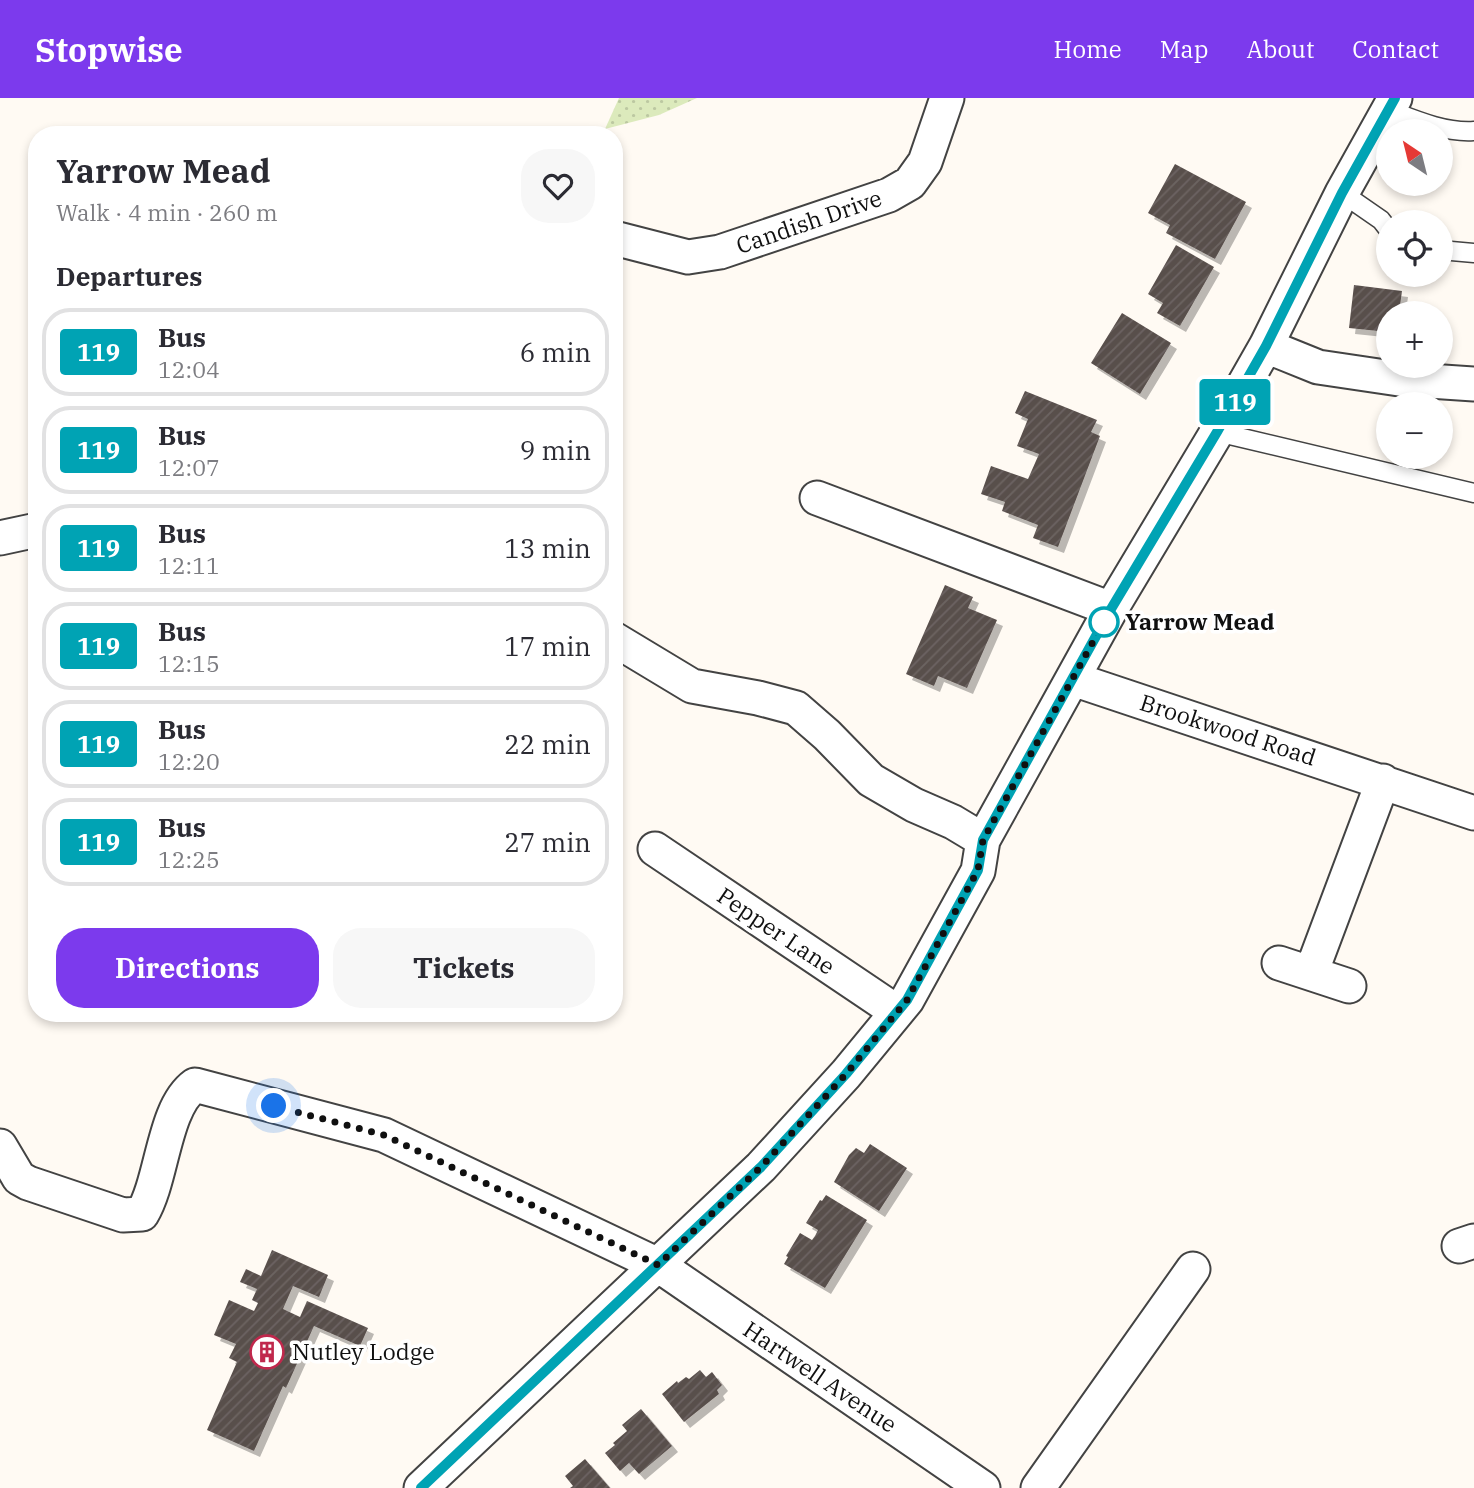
<!DOCTYPE html>
<meta charset="utf-8">
<style>
body{margin:0;font-family:"IBM Plex Serif",serif;background:#f7f7f7;color:#2b2b33;height:100vh;display:flex;flex-direction:column;font-size:26px;white-space:nowrap}
*{box-sizing:border-box;margin:0}
p{font-size:23px;color:#7c7c81}
.icon{flex:none;width:38px;height:38px;fill:none;stroke:currentColor;stroke-width:2;stroke-linecap:round;stroke-linejoin:round}
.map{position:relative;flex:1;overflow:hidden}
.side{position:absolute;left:28px;top:28px;width:595px;height:896px;display:flex;flex-direction:column;background:#fff;border-radius:28px;box-shadow:0 4px 10px #0003}
.side>*{flex:none}
.badge{padding:0 14px;border-radius:5px;font-size:24px;line-height:46px}
.needle{width:46px;rotate:325deg}
.fabs{position:absolute;left:1376px;top:21px;display:grid;gap:14px}
.fabs a{display:grid;place-items:center;width:77px;height:77px;border-radius:50%;background:#fff;box-shadow:0 4px 10px #0003;font-size:35px}
.you{position:absolute;width:35px;height:35px;margin:-18px;border:5px solid #fff;border-radius:50%;background:#1a73e8;box-shadow:0 0 0 10px #1a73e833}
.map>.badge{position:absolute;translate:-50% -50%;box-shadow:0 0 0 4px #fff}
h2{padding:0 28px;font-size:26px;line-height:63px}
.round{display:grid;place-items:center;flex:none;width:74px;height:74px;border-radius:28px;background:#f7f7f7}
.summary{display:flex;align-items:center;justify-content:space-between;height:119px;padding:0 28px}
h1{font-size:33px;font-weight:700;line-height:52px}
.button{display:flex;gap:14px;margin-top:auto;padding:14px 28px}
.button a{flex:1;height:80px;border-radius:28px;background:#7c3aed;color:#fff;font-size:28px;font-weight:700;line-height:80px;text-align:center}
.button a+a{background:#f7f7f7;color:#2b2b33}
ul{padding:0;list-style:none}
li{display:flex;align-items:center;gap:21px;height:88px;margin:0 14px 10px;padding:0 14px;border:4px solid #e1e1e2;border-radius:28px}
li div{flex:1}
li b{display:block;font-size:26px}
li em{font-style:normal}
li .badge{min-width:77px;font-weight:700;text-align:center}
header{display:flex;align-items:center;gap:42px;box-sizing:border-box;height:98px;padding:0 35px;background:#7c3aed;color:#fff}
header strong{font-size:33px}
nav{display:flex;gap:38px;margin-inline-start:auto;font-size:24px}
.map>svg:first-child{display:block}
.grass{fill:url(#grass-dots)}
.building{fill:url(#building-hatch);filter:url(#shadow)}
.lines{fill:none;stroke-linecap:round;stroke-linejoin:round}
.service-casing{stroke:#434343;stroke-width:21}
.minor-casing{stroke:#434343;stroke-width:37}
.service{stroke:#fff;stroke-width:18}
.minor{stroke:#fff;stroke-width:33}
.line-casing{stroke:#fff;stroke-width:16}
.line{stroke:#00a3b4;stroke-width:10}
.walk{stroke:#101010;stroke-width:7;stroke-dasharray:0 12.6}
.stop-dot{fill:#fff;stroke:#00a3b4;stroke-width:3.5}
.labels{text-anchor:middle;stroke-width:7;stroke-linejoin:round;paint-order:stroke}
.street-label{font-size:23px;fill:#101010;stroke:#fff}
.stop-label{font-size:23px;font-weight:bold;fill:#101010;stroke:#fff;text-anchor:start}
.poi-label{font-size:23px;fill:#101010;stroke:#fff;text-anchor:start}
</style>
<header>
<strong>Stopwise</strong>
<nav><a>Home</a><a>Map</a><a>About</a><a>Contact</a></nav>
</header>
<div class="map">
<svg width="1474" height="1390" viewBox="0 0 1474 1390">
<defs>
<pattern id="grass-dots" width="8" height="8" patternUnits="userSpaceOnUse" patternTransform="scale(1.75)"><rect width="8" height="8" fill="#dceabc"/><path d="M2 2h.1M6 6h.1" fill="none" stroke="#bcc8a1" stroke-width="1.8" stroke-linecap="round"/></pattern>
<pattern id="building-hatch" width="6" height="6" patternUnits="userSpaceOnUse" patternTransform="scale(1.75)"><rect width="6" height="6" fill="#594f4c"/><path d="M-1 1l2-2M0 6l6-6M5 7l2-2" fill="none" stroke="#6c6461"/></pattern>
<filter id="shadow"><feDropShadow dx="6" dy="6" stdDeviation="0" flood-color="#0004"/></filter>
</defs>
<rect width="100%" height="100%" fill="#fffaf3"/>
<path class="grass" d="M619,0H697L659,17L605,31Z"/>
<path class="building" d="M1175,66L1246,104L1215,161L1166,135L1170,127L1148,115Z
M1176,147L1214,169L1180,228L1157,215L1163,205L1148,196Z
M1354,187L1402,193L1399,215H1388V234L1349,230Z
M1122,215L1171,245L1140,296L1091,265Z
M1025,293L1097,322L1091,334L1100,338L1058,449L1033,440L1038,427L1002,413L1005,404L981,396L991,368L1028,381L1039,356L1017,348L1028,321L1015,315Z
M945,487L973,499L968,510L997,522L967,590L938,578L934,588L906,576Z
M870,1046L907,1070L879,1113L834,1084L849,1057L856,1050L864,1055Z
M826,1097L867,1122L825,1190L784,1166L788,1159L786,1158L800,1135L812,1142L815,1138L818,1132L806,1125L820,1102L822,1103Z
M272,1152L328,1177L319,1199L293,1188L283,1211L300,1219L307,1203L368,1230L360,1248L314,1228L286,1290L283,1288L254,1353L207,1332L237,1264L229,1260L236,1246L214,1237L229,1202L254,1213L258,1205L252,1202L257,1191L240,1184L246,1171L261,1178Z
M700,1272L706,1279L712,1274L722,1287L717,1292L719,1296L684,1324L662,1296L677,1283L678,1285L686,1279L689,1281Z
M641,1311L672,1348L639,1376L629,1365L620,1373L605,1355L615,1347L613,1345L627,1333L622,1327Z
M585,1361L610,1390H570L573,1388L565,1378Z"/>
<g class="lines">
<defs>
<path id="service" d="M1389,12C1415,22 1445,35 1474,33
M1342,95L1381,122L1388,131
M1440,152L1474,155
M1217,334L1474,395"/>
<path id="minor" d="M614,140L688,159L720,154L889,97L910,85L925,64L947,0
M1266,248L1318,269L1399,281L1474,286
M817,400L1111,511
M0,440L37,432
M614,541L692,588L758,600L796,610L827,637L871,682L914,707L953,724L983,742
M1073,581L1474,715
M655,751L897,914
M1279,865L1349,888
M1311,875L1383,683
M0,1048L19,1080L28,1085L123,1117L142,1116C163,1081 163,1010 195,987L384,1037L658,1167L983,1390
M1459,1148L1474,1143
M421,1390L761,1069L846,976L907,902L978,773L983,742L1111,511L1217,334L1266,248L1342,95L1395,0
M1038,1390L1193,1171"/>
</defs>
<use href="#service" class="service-casing"/>
<use href="#minor" class="minor-casing"/>
<use href="#service" class="service"/>
<use href="#minor" class="minor"/>
</g>
<g class="lines">
<defs>
<path id="line" d="M421,1390L761,1069L846,976L907,902L978,772L983,742L1111,511L1217,334L1266,248L1342,95L1395,0"/>
</defs>
<use href="#line" class="line-casing"/>
<use href="#line" class="line"/>
<path class="walk" d="M274,1008L384,1037L658,1167L761,1069L846,976L907,902L978,772L983,742L1104,524"/>
</g>
<defs>
<symbol id="building-ring" viewBox="-11 -11 22 22"><circle r="9.5" fill="#fff" stroke="#c0284c" stroke-width="1.5"/><path d="M-4-6H4V6H1V3H-1V6H-4ZM-2.5-4.3h1.7v1.8h-1.7ZM.8-4.3h1.7v1.8H.8ZM-2.5-1h1.7V.8h-1.7ZM.8-1h1.7V.8H.8Z" fill="#c0284c"/></symbol>
</defs>
<g fill-rule="evenodd">
<use href="#building-ring" x="248" y="1235" width="38" height="38"/>
</g>
<circle class="stop-dot" cx="1104" cy="524" r="14"/>
<g class="labels">
<g class="street-label">
<text transform="translate(809 124) rotate(-19)" y="8">Candish Drive</text>
<text transform="translate(1228 632) rotate(18)" y="8">Brookwood Road</text>
<text transform="translate(776 833) rotate(34)" y="8">Pepper Lane</text>
<text transform="translate(820 1279) rotate(34)" y="8">Hartwell Avenue</text>
</g>
<g class="stop-label">
<text x="1125" y="532">Yarrow Mead</text>
</g>
<g class="poi-label">
<text x="292" y="1262">Nutley Lodge</text>
</g>
</g>
</svg>
<div class="fabs">
<a><svg class="needle" viewBox="-14 -14 28 28"><path d="M0-13l5 13h-10z" fill="#e53935"/><path d="M0 13l5-13h-10z" fill="#7c7c81"/></svg></a>
<a><svg class="icon" aria-label="locate" viewBox="0 0 24 24"><circle cx="12" cy="12" r="6"/><path d="M12 2v4M12 18v4M2 12h4M18 12h4"/></svg></a>
<a>+</a>
<a>−</a>
</div>
<div class="you" style="left:274px;top:1008px"></div>
<b class="badge" style="left:1235px;top:304px;background:#00a3b4;color:#fff">119</b>
<section class="side">
<div class="summary"><div><h1>Yarrow Mead</h1><p>Walk · 4 min · 260 m</p></div><a class="round"><svg class="icon" aria-label="heart" viewBox="0 0 24 24"><path d="M12 20l-8-8c-3-5 5-10 8-4 3-6 11-1 8 4z"/></svg></a></div>
<h2>Departures</h2>
<ul>
<li><span class="badge" style="background:#00a3b4;color:#fff">119</span><div><b>Bus</b><p>12:04</p></div><em>6 min</em></li>
<li><span class="badge" style="background:#00a3b4;color:#fff">119</span><div><b>Bus</b><p>12:07</p></div><em>9 min</em></li>
<li><span class="badge" style="background:#00a3b4;color:#fff">119</span><div><b>Bus</b><p>12:11</p></div><em>13 min</em></li>
<li><span class="badge" style="background:#00a3b4;color:#fff">119</span><div><b>Bus</b><p>12:15</p></div><em>17 min</em></li>
<li><span class="badge" style="background:#00a3b4;color:#fff">119</span><div><b>Bus</b><p>12:20</p></div><em>22 min</em></li>
<li><span class="badge" style="background:#00a3b4;color:#fff">119</span><div><b>Bus</b><p>12:25</p></div><em>27 min</em></li>
</ul>
<div class="button"><a>Directions</a><a>Tickets</a></div>
</section>
</div>
